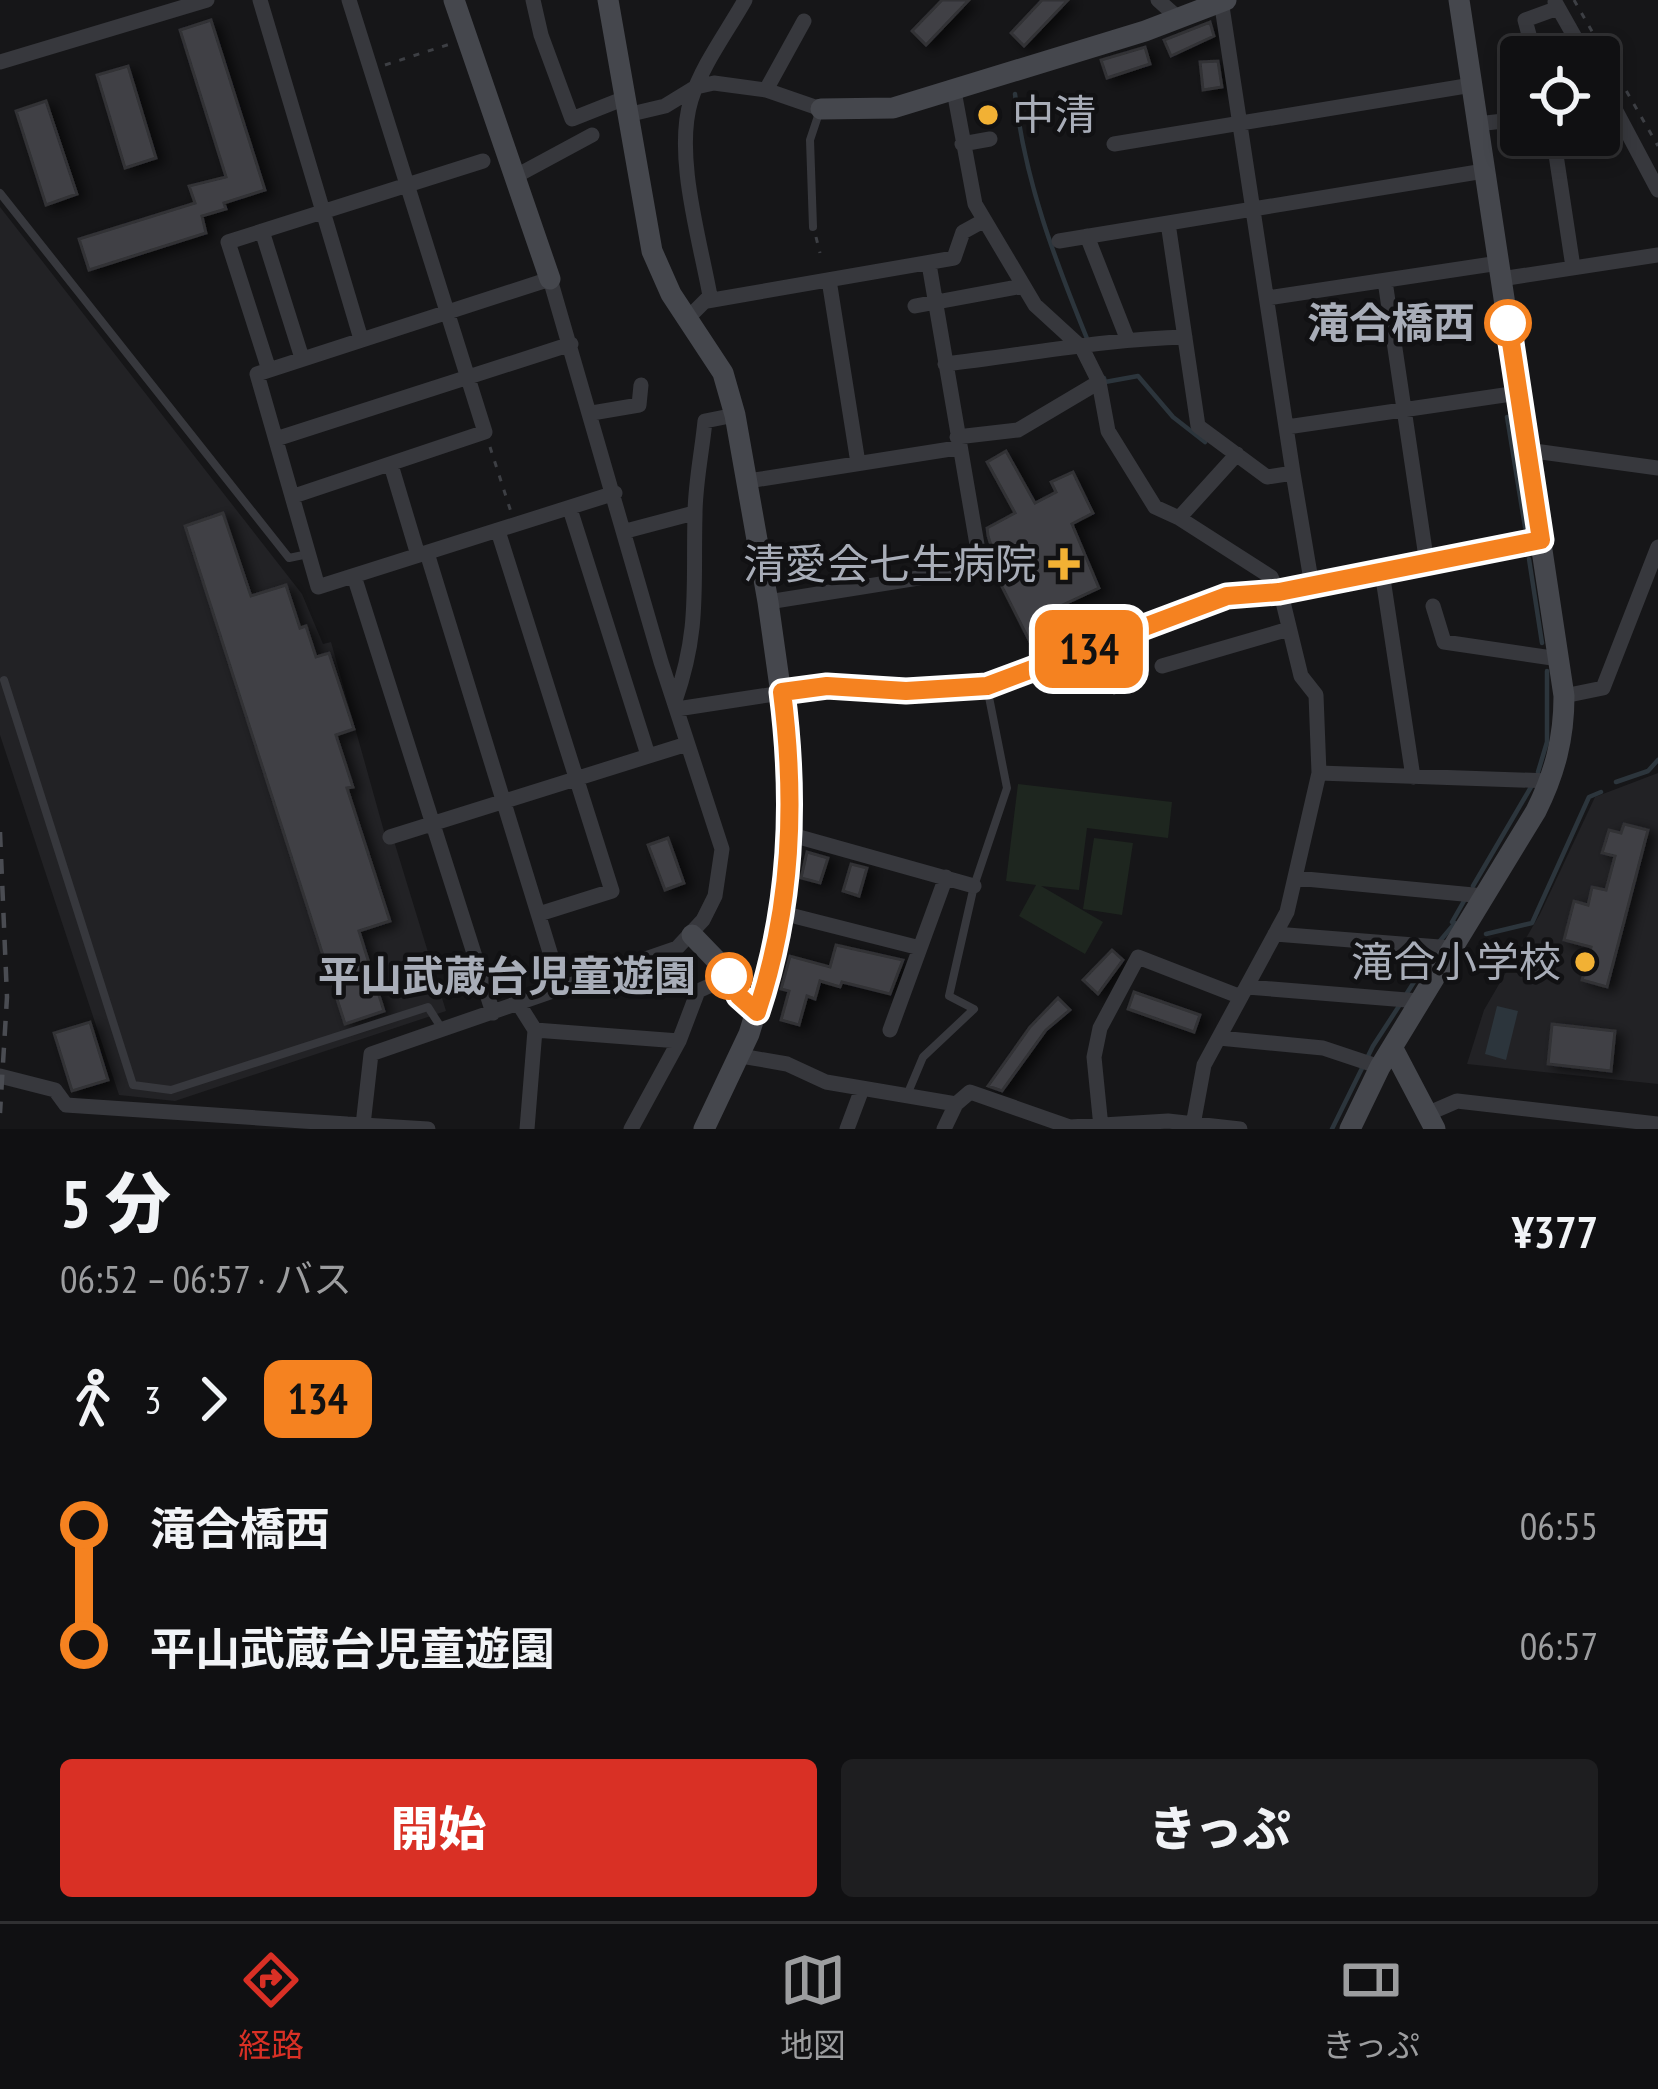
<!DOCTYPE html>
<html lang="ja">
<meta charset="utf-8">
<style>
body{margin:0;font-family:"PT Sans Narrow","Noto Sans JP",sans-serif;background:#1e1e20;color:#f1f3f6;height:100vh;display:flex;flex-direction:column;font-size:45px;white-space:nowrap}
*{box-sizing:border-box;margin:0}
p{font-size:39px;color:#9c9d9f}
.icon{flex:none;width:66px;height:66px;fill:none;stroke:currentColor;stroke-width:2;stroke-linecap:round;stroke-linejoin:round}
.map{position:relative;height:1129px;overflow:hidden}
.panel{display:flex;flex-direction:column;background:#101012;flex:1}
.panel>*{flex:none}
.badge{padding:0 24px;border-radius:18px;font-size:42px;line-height:78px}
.fabs{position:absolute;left:1500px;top:36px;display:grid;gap:24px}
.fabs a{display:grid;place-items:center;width:120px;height:120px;border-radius:12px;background:#101012;box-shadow:0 6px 18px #0003,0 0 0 3px #303032;font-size:60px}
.map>.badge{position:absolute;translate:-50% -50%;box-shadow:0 0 0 6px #fff}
.legs{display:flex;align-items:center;gap:18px;height:132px;padding:0 60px;font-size:39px}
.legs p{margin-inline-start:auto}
.head{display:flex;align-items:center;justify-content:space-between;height:204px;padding:0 60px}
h1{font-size:66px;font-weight:800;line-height:90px}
.primary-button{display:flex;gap:24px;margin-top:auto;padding:24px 60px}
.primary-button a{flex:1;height:138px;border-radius:12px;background:#d93025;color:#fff;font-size:48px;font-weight:800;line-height:138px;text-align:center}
.primary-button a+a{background:#1e1e20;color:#f1f3f6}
ul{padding:0 60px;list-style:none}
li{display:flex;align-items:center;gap:42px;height:120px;font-size:45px}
li i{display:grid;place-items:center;width:18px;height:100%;margin:0 15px;background:currentColor}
li i::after{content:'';width:30px;height:30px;margin:-15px;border:9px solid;border-radius:50%;background:#101012}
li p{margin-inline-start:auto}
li:first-child i{background:linear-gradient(#0000 50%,currentColor 0)}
li:last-child i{background:linear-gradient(currentColor 50%,#0000 0)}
.menu{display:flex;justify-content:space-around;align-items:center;height:168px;border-top:3px solid #303032;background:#101012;font-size:33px;color:#9c9d9f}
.menu a{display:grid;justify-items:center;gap:6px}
.menu .active{color:#d93025}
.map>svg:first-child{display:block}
.built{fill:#222225}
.green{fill:#1e261f}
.water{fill:#2c353c}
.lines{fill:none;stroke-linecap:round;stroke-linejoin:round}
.stream{stroke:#2c353c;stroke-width:4.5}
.building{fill:#404145;stroke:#303034;stroke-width:3;filter:url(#shadow)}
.path{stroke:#3d3f44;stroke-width:3;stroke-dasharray:6 9;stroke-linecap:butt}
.lane{stroke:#37383d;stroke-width:8}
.street{stroke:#37383d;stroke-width:15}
.secondary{stroke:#45474d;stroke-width:21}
.rail{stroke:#4a4c52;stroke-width:4.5;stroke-dasharray:15 12;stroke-linecap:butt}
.line-1-casing{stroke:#fff;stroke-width:27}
.line-1{stroke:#f58220;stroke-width:18}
.poi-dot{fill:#f2b134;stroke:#111113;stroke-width:4.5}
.stop-1-dot{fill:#fff;stroke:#f58220;stroke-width:6}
.labels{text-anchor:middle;stroke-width:9;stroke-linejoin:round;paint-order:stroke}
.poi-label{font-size:42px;fill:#a8adb8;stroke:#111113;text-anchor:end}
.stop-label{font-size:42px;font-weight:bold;fill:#a8adb8;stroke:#111113;text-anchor:end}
</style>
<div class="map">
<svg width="1658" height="1129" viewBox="0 0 1658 1129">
<defs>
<filter id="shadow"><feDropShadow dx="7" dy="4" stdDeviation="6" flood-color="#0009"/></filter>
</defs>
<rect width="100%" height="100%" fill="#161618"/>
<path class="built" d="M0,207L302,594L323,644L331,642L387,842L394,841L446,1011L175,1101L119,1095L0,735Z
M1658,773V1084L1467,1064L1484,1010L1540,914L1595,797Z"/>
<path class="green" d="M1018,784L1172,802L1168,838L1087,828L1079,890L1041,886L1103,922L1085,954L1019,916L1036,885L1006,881Z
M1094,838L1133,843L1122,915L1083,909Z"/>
<path class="water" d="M1497,1006L1518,1011L1506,1060L1485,1054Z"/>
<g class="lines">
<path class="stream" d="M1015,94C1025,182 1055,260 1088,341
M1104,378L1105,382L1138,376L1173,417L1205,442
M1507,417L1525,527
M1529,559L1542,643
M1538,772L1547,742V671
M1616,782L1648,771L1658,760
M1473,886L1531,787
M1452,922L1464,901
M1486,934L1532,923L1589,797L1601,792
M1439,942L1455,923
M1407,993L1433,952
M1332,1129L1373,1046L1401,1003"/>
</g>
<path class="building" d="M942,0H969L926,45L912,31Z
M1042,0H1068L1024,46L1011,33Z
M211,20L265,190L224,203L226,209L202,216L206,233L89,270L79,239L195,203L189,186L226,177L180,30Z
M1210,22L1214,36L1171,56L1164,40Z
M1145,47L1150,64L1107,78L1101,60Z
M1218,61L1222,87L1203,90L1200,62Z
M128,66L156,158L125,168L97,75Z
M46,101L77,194L46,205L16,111Z
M1006,451L1035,503L1056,492L1051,482L1073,472L1093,513L1072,524L1099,588L1050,611L1065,640L1036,654L995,573L999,571L988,536L987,528L1015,513L987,462Z
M223,513L251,596L286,585L300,628L306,626L316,657L329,653L354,729L336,735L353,787L347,788L390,921L359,931L384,1011L345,1024L185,526Z
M1624,824L1648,830L1607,987L1582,980L1591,947L1564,940L1574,901L1588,905L1592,887L1606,890L1615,856L1602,853L1609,830L1621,833Z
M668,838L684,883L665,890L648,845Z
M807,852L828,858L820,883L801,878Z
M851,864L867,868L859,896L843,891Z
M836,945L903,960L890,994L842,982L840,987L820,981L815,999L807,996L799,1025L781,1020L789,991L781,989L790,956L830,967Z
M1112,950L1123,960L1098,994L1083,980Z
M1134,992L1200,1015L1194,1032L1128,1009Z
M1058,998L1070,1010L1046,1030L1002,1091L988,1086L1030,1027Z
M90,1022L108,1080L72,1091L54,1033Z
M1552,1024L1615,1031L1611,1071L1548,1064Z"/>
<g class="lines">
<path class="path" d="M1574,0L1658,146
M385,65L450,44
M816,237L820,253
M490,447L511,512
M1113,694L1150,673"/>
<path class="lane" d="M0,193L289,558L308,554
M813,227L810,140L820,110
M4,680L133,1085L171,1090L428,1007L442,1029
M907,1095L923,1057L974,1009L949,996L974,886L1007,788L987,687"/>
<path class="street" d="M260,0L361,339
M533,0L541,35L572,119L625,98
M1158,0L1177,17
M1221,0L1293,473
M1555,2L1586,57
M1535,57L1525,20L1558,8
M0,62L207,0
M1599,79L1658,190
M766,90L804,21
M954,91L975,204L1035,305L1082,348L1099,382L1108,431L1155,507L1179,518L1271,577L1283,602L1301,676L1316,695L1319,773L1287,912L1204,1065L1193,1125
M627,115L665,106L696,87L714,83L766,90L821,109
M1477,124L1521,119
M1553,135L1573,267
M962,144L990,139
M1114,144L1472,85
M516,176L592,135
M1168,223L1198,426L1267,477L1293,473L1312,586
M262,231L302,358
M1087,236L1127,338
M1059,241L1484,171
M1501,279L1658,255
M829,280L858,463
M1385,281L1427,564
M1267,298L1499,263
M707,301L954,258L963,232L983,221
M915,306L1023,286
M688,318L710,296C700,240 674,155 691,100C702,65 727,32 745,0
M945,364C1025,355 1105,339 1185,337
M269,370L228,242L483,161
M592,413L639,405L641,385
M1287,427L1518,393
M957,437L1018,430L1099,382
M276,439L571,344
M1527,450L1658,468
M391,465L418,555
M748,481L957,448
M294,496L485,432L349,0
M570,509L648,755
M1179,518L1237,454
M498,531L612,891L539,914
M626,531L694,513
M427,553L561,988
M1382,572L1413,777
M354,576L493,1013
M768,602L981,568L929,264
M1433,606L1444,642L1559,659
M1162,666L1289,629
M1564,696L1603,688L1658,547
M675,701C700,630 693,587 695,515C695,484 702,452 705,421L735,415
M677,709L827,686L906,691L987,685L1227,596L1279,592L1541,540
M1319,773L1551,781
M792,835L974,886
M390,837L687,744
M1295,878L1484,896
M782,913L920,948
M1275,934L1452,948
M1247,987L1419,1001
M518,1003L535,1030L679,1041
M890,1030L946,877
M1219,1038L1323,1048L1380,1067
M741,1056L787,1064L826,1082L956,1104L970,1092L1070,1127L1168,1121L1240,1129
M0,1076L55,1090L66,1105L347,1124
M1427,1114L1457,1101L1658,1124
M363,1125L428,1129
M1101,1127L1094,1057L1100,1028L1138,957L1241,997
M347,1129V1124L363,1125L371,1054L677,948L703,920L715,896L722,849L661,662L550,279L257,374L318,587L615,493
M527,1129L535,1030
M631,1129L679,1041L698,991L729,977
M847,1129L862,1089
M944,1129L956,1104"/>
<path class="secondary" d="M454,0L550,279
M608,0L652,251L671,294L723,373L735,415L768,602L790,758L792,835L774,953L749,1034L704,1129
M821,109L893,108L1145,31L1226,0
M692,935L720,964L745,1004L757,1012
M1392,1047L1435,1129
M1350,1129L1380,1067L1536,811C1555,773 1564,738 1564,696L1459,0"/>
<path class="rail" d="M0,832L7,997L0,1113"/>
</g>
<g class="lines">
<defs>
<path id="line-1" d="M729,976L739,996L757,1012C792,907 796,801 782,692L827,686L906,691L987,686L1227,596L1279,592L1541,540L1508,323"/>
</defs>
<use href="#line-1" class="line-1-casing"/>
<use href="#line-1" class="line-1"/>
</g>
<g class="poi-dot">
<circle cx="988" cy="115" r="12"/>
<path d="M1058 546h12v12h12v12h-12v12h-12v-12h-12v-12h12z"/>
<circle cx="1585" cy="962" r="12"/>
</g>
<g class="stop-1-dot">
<circle cx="1508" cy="323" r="21"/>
<circle cx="729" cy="976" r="21"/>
</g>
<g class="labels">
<g class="poi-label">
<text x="1012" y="130" text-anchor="start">中清</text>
<text x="1037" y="579">清愛会七生病院</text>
<text x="1561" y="977">滝合小学校</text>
</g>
<g class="stop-label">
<text x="1475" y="338">滝合橋西</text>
<text x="696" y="991">平山武蔵台児童遊園</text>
</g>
</g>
</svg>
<div class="fabs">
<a><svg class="icon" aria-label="locate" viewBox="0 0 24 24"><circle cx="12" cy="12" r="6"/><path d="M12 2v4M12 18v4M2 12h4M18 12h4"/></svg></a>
</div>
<b class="badge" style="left:1089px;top:649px;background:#f58220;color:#111">134</b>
</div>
<section class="panel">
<div class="head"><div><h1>5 分</h1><p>06:52 – 06:57 · バス</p></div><b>¥377</b></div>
<div class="legs"><svg class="icon" aria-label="walk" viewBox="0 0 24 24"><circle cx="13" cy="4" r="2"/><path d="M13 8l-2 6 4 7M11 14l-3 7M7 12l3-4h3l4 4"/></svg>3<svg class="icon" aria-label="forward" viewBox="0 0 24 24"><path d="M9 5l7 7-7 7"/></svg><b class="badge" style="background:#f58220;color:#111">134</b></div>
<ul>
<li><i style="color:#f58220"></i><b>滝合橋西</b><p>06:55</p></li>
<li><i style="color:#f58220"></i><b>平山武蔵台児童遊園</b><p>06:57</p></li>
</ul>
<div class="primary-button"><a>開始</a><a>きっぷ</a></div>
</section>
<nav class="menu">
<a class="active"><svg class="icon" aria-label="directions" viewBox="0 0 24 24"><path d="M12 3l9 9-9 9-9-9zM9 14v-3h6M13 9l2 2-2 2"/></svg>経路</a>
<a><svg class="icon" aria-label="map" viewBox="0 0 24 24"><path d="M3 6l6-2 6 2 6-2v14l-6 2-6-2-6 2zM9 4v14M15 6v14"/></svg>地図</a>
<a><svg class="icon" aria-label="tickets" viewBox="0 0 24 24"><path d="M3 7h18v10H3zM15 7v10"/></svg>きっぷ</a>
</nav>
